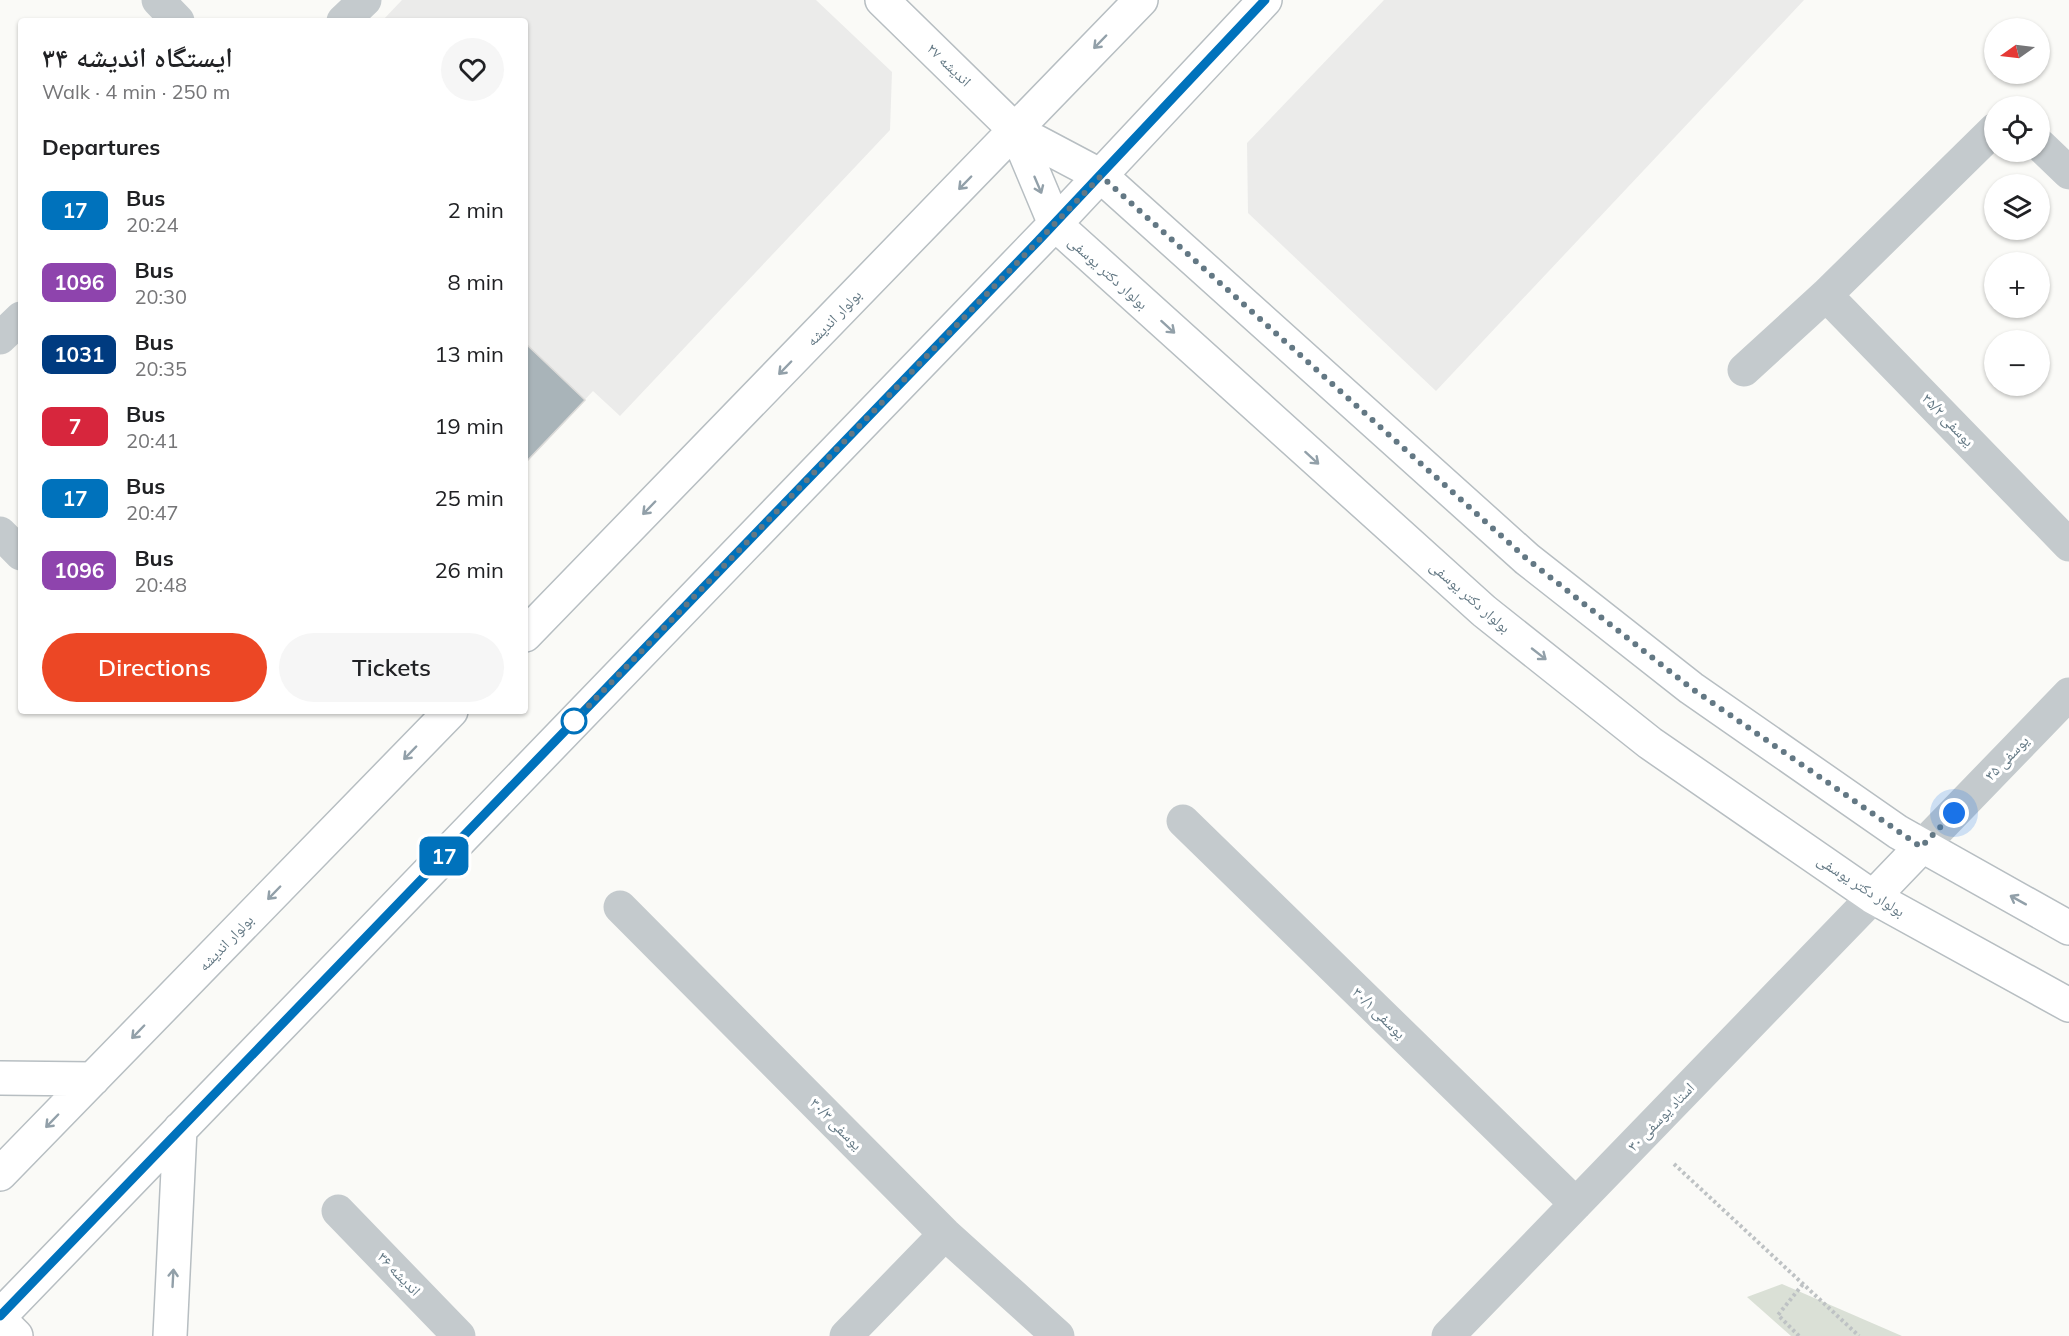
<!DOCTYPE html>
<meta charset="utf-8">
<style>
body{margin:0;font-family:Mulish,"Noto Naskh Arabic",sans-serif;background:#f6f6f6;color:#202124;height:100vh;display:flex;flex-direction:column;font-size:22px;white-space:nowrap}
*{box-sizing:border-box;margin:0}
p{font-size:20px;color:#757577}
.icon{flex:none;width:33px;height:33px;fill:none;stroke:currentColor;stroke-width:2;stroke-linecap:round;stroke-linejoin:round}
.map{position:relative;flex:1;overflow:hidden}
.details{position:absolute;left:18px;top:18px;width:510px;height:696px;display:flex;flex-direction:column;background:#fff;border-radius:6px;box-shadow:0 2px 4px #0004}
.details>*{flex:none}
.badge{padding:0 12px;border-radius:9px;font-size:21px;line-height:39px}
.needle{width:39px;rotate:256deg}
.tools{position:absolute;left:1984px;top:18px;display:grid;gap:12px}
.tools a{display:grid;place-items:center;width:66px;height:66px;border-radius:50%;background:#fff;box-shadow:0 2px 4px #0004;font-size:30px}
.you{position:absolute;width:30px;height:30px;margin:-15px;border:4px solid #fff;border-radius:50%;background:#1a73e8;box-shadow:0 0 0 9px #1a73e833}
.map>.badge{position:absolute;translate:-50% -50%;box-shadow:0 0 0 3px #fff}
h2{padding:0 24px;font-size:22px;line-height:54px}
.round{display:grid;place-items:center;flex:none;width:63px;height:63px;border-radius:32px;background:#f6f6f6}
.overview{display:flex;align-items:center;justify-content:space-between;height:102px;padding:0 24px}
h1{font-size:28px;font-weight:600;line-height:45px}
.button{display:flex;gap:12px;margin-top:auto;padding:12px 24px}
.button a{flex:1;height:69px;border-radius:36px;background:#ec4725;color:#fff;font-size:24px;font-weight:600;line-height:69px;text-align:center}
.button a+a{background:#f6f6f6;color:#202124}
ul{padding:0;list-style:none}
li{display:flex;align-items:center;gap:18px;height:72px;padding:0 24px}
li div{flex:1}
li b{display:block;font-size:22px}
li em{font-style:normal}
li .badge{min-width:66px;font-weight:700;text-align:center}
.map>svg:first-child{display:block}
.built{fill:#ebebea}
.green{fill:#dae0d6}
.building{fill:#a9b4b9;stroke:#dcdbd9;stroke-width:1.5}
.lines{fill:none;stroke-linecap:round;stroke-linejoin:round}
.secondary-casing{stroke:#b7bec2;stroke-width:36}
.primary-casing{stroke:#b8bdc1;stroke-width:36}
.path{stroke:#bec2c4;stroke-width:4;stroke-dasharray:3 3;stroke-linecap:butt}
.street{stroke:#c4cacd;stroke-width:33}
.secondary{stroke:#fff;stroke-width:33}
.primary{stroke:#fff;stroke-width:33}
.oneway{stroke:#92a0a9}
.line-casing{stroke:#fff;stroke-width:14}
.line{stroke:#0072bc;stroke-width:9}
.walk{stroke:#637884;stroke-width:6;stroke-dasharray:0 10.8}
.stop-dot{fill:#fff;stroke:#0072bc;stroke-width:3}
.labels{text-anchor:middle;stroke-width:6;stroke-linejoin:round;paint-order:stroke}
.street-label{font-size:15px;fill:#637884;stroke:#fff}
</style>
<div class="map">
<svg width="2069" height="1336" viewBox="0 0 2069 1336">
<rect width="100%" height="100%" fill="#fafaf7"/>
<path class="built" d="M402,0H816L892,72L890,130L620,416L593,391L525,463V21H382Z
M1384,0H1804L1436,391L1248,213L1247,143Z"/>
<path class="green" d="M1782,1284L1902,1336H1791L1747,1297Z"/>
<path class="building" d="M525,343L585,400L525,463Z"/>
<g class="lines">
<defs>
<path id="secondary" d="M882,0L1016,131L1101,176L1527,559L1691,688L1898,832L2069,928
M1016,131L1055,224L1484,611L1650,743L1873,897L2069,1005
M525,635L1141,0
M1873,897L1921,847
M0,1078L93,1079
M0,1174L451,711
M0,1316L1055,224L1265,0
M170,1336L180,1129"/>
<path id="primary" d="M0,1320L16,1336"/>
</defs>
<use href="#secondary" class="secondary-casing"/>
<use href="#primary" class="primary-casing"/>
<path class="path" d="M1674,1164L1859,1336
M1799,1336L1778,1315L1803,1284"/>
<path class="street" d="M158,0L178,21
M343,21L365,0
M2040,145L2069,173
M1826,295L2069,545
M0,338L21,318
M1744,370L1826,295L1995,129
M0,533L21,554
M1183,821L1576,1204
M1921,847L2069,694
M620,907L945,1234L1058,1336
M338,1211L459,1336
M846,1336L945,1234
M1448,1336L1873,897"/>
<use href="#secondary" class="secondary"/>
<use href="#primary" class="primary"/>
</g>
<defs><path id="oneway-shaft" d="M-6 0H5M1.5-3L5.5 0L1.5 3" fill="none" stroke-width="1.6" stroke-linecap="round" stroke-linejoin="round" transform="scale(1.5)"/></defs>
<g class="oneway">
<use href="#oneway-shaft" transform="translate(1100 42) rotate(134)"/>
<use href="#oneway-shaft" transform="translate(965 183) rotate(134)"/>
<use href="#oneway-shaft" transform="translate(1038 185) rotate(67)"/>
<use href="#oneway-shaft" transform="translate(1168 327) rotate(42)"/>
<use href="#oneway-shaft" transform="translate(785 368) rotate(134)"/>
<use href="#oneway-shaft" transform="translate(1312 458) rotate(42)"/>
<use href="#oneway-shaft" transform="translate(649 508) rotate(134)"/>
<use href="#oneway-shaft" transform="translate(1539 654) rotate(38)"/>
<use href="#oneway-shaft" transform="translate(410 753) rotate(134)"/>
<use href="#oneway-shaft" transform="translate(274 893) rotate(134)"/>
<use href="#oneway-shaft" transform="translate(2018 900) rotate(-151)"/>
<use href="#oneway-shaft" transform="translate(138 1032) rotate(134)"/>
<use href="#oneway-shaft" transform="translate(52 1121) rotate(134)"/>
<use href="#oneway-shaft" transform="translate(173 1278) rotate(-87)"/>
</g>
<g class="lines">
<defs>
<path id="line" d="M0,1316L1038,241L1265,0"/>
</defs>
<use href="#line" class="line-casing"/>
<use href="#line" class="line"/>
<path class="walk" d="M574,721L1101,176L1527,559L1691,688L1921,847L1954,813"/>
</g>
<circle class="stop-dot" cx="574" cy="721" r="12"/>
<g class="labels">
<g class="street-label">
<text transform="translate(949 65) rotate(44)" y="5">اندیشه ۲۷</text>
<text transform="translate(1108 273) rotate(42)" y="5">بولوار دکتر یوسفی</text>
<text transform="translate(834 318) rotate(-46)" y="5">بولوار اندیشه</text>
<text transform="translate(1948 420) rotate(46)" y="5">یوسفی ۳۵/۲</text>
<text transform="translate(1470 597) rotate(41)" y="5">بولوار دکتر یوسفی</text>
<text transform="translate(2007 758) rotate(-46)" y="5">یوسفی ۳۵</text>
<text transform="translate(1861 886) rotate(33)" y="5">بولوار دکتر یوسفی</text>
<text transform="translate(226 943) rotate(-46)" y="5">بولوار اندیشه</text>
<text transform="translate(1379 1013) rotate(44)" y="5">یوسفی ۳۰/۱</text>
<text transform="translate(1661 1117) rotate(-46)" y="5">استاد یوسفی ۳۰</text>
<text transform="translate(836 1124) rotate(45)" y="5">یوسفی ۳۰/۳</text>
<text transform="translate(399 1274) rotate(46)" y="5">اندیشه ۳۶</text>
</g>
</g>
</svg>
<div class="tools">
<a><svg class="needle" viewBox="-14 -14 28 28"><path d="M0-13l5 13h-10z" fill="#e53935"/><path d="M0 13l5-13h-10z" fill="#757577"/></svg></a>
<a><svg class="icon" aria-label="locate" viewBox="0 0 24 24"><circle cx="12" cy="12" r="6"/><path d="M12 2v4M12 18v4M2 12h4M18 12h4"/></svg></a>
<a><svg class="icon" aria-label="layers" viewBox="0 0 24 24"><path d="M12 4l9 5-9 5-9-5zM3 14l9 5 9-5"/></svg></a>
<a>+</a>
<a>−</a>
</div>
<div class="you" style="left:1954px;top:813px"></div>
<b class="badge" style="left:444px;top:856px;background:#0072bc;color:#fff">17</b>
<section class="details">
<div class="overview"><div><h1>ایستگاه اندیشه ۳۴</h1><p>Walk · 4 min · 250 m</p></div><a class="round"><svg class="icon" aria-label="heart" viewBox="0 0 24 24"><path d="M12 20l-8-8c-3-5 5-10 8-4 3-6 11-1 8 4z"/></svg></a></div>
<h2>Departures</h2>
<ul>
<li><span class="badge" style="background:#0072bc;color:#fff">17</span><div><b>Bus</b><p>20:24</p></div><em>2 min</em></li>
<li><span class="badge" style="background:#8e44ad;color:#fff">1096</span><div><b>Bus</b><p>20:30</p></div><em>8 min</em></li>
<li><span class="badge" style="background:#003b80;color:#fff">1031</span><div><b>Bus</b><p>20:35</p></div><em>13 min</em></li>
<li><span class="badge" style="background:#d7263d;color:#fff">7</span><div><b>Bus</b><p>20:41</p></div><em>19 min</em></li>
<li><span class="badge" style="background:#0072bc;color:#fff">17</span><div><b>Bus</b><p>20:47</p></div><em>25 min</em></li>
<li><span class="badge" style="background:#8e44ad;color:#fff">1096</span><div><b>Bus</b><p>20:48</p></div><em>26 min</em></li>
</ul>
<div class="button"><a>Directions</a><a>Tickets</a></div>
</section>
</div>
